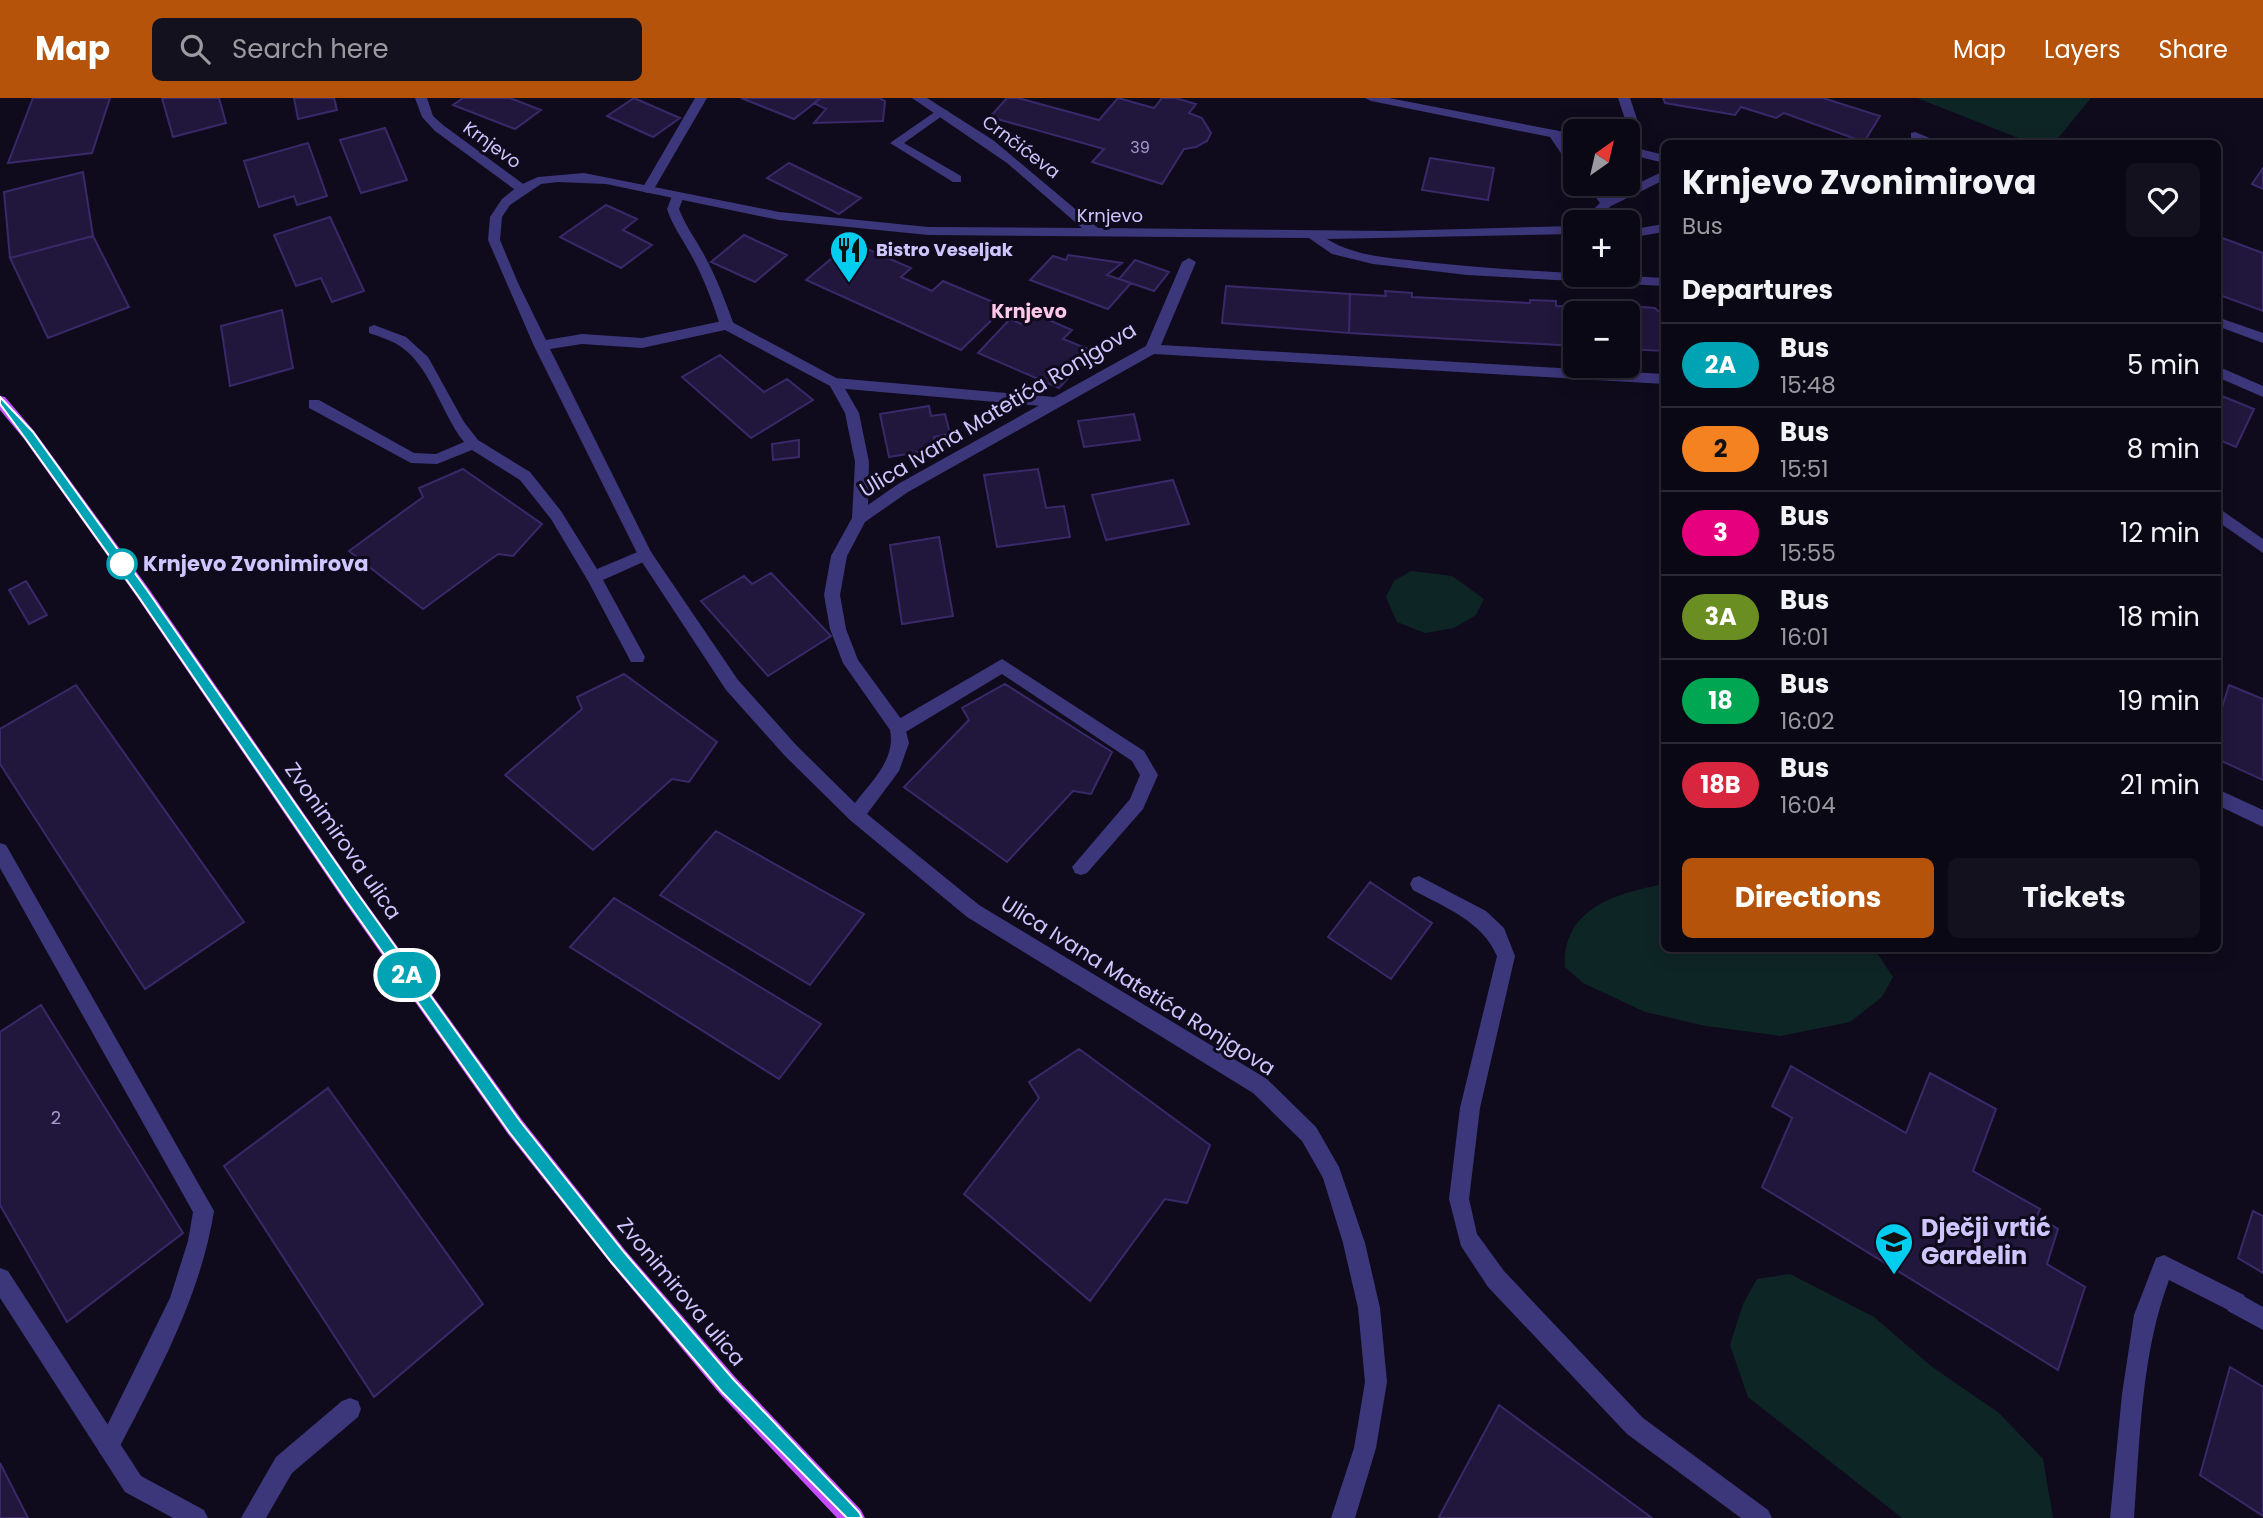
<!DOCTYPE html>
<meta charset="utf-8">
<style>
body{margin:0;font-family:Poppins,sans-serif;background:#14111e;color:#f1f3f6;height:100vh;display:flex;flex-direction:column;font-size:26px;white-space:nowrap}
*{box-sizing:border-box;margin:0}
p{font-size:23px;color:#9a9aa0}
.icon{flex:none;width:38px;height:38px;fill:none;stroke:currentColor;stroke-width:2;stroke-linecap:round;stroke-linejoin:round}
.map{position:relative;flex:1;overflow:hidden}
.side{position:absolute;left:1661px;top:42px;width:560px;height:812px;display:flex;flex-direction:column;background:#0b0815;border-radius:10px;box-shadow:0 4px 18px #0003,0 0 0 2px #2b2934}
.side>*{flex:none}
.badge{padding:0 14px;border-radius:23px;font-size:24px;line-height:46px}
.needle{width:46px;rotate:34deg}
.fabs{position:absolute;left:1563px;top:21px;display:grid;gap:14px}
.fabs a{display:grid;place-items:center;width:77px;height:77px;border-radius:10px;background:#0b0815;box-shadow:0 4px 18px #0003,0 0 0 2px #2b2934;font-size:35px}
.map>.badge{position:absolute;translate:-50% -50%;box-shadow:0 0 0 4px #fff}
h2{padding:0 21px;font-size:26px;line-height:63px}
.round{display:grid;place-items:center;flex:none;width:74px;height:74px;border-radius:10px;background:#14111e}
.overview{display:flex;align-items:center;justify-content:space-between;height:119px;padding:0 21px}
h1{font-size:33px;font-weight:700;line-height:52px}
.action{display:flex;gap:14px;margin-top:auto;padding:14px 21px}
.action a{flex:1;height:80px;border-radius:10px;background:#b45309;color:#fff;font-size:28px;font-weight:700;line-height:80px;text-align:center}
.action a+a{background:#14111e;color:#f1f3f6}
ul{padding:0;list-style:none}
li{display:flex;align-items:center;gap:21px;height:84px;padding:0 21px;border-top:2px solid #2b2934}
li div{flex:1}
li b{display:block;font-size:26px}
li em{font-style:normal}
li .badge{min-width:77px;font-weight:700;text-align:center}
header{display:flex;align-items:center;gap:42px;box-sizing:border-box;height:98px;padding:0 35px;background:#b45309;color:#fff}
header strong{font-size:33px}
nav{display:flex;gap:38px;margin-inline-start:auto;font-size:24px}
.search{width:490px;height:63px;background:#14111e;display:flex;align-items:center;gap:18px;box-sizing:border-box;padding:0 24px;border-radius:10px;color:#9a9aa0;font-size:26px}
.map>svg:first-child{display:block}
.green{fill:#0e2526}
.building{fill:#21173d;stroke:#392969;stroke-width:2}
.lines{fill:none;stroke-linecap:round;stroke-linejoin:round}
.service{fill:#3c367b;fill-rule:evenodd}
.minor{fill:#3c367b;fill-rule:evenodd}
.tertiary{fill:#3c367b;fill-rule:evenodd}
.primary{fill:#c44dfe;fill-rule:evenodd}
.line{fill:#00a3b4;stroke:#fff;stroke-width:2}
.stop-dot{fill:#fff;stroke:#00a3b4;stroke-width:3.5}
.labels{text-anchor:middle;stroke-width:6;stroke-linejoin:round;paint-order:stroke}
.far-number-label{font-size:16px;fill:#a49ace}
.far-street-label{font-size:18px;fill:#cfc6ff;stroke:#0f0b1c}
.far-poi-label{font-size:18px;font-weight:bold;fill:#cfc6ff;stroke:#0f0b1c;text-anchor:start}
.number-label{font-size:18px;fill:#a49ace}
.far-neighbourhood-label{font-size:19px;font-weight:bold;fill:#ffc8e8;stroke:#0f0b1c}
.street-label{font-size:21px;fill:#cfc6ff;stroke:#0f0b1c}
.stop-label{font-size:21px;font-weight:bold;fill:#cfc6ff;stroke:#0f0b1c;text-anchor:start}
.near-poi-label{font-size:24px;font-weight:bold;fill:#cfc6ff;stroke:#0f0b1c;text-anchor:start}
</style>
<header>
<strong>Map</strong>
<div class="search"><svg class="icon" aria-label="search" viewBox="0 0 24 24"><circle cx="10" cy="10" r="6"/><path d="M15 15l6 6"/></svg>Search here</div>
<nav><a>Map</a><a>Layers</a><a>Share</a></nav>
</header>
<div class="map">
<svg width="2263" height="1420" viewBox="0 0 2263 1420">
<rect width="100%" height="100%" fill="#0f0b1c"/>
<path class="green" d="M1917,0H2091L2054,45H2031Z
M1411,473L1452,478L1484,501L1476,517L1454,530L1425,535L1397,524L1386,499L1394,483Z
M1664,786V850L1870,851L1877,855L1893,879L1882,899L1850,924L1781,938L1706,928L1645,914L1583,885L1565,869C1562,810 1617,795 1664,786Z
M1790,1176L1874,1219L1931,1268L1999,1315L2043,1361L2053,1420H1902L1748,1299L1730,1247L1743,1206L1757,1181Z"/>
<path class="building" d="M33,0H110L92,55L8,65Z
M162,0H219L226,25L173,39Z
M294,0H334L337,12L298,21Z
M463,0H510L541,12L515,31L453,7Z
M634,0L680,20L653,39L607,18Z
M741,0H821L794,21Z
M821,0H879L885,3L883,23L814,25L826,11L814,5Z
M1007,0H1018L1099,22L1118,0L1154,10L1162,0H1175L1196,6L1189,15L1202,20L1211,35L1207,43L1196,49L1184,51L1162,86L1092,64L1104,51L990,19Z
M1663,0H1823L1880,18L1864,44L1784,15L1776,20L1741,9L1735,17L1665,5Z
M385,30L407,82L361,95L340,42Z
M308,45L327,98L297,107L294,98L259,109L244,63Z
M1430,60L1494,70L1488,102L1422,92Z
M789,65L861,100L839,116L767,80Z
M2263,70V91L2252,86Z
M83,74L93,138L10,160L4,94Z
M606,107L637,121L623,132L652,147L621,170L560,139Z
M330,119L364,193L332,204L321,180L296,188L274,137Z
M744,137L787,157L755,184L711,164Z
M93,138L129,209L48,240L10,160Z
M2217,138L2263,155V213L2217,196Z
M851,144L911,170L901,179L932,193L943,183L1005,209L961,252L806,182Z
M1068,157L1122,165L1107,177L1131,185L1108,211L1030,182L1053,158L1066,162Z
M1135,162L1169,174L1154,193L1119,181Z
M1226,188L1350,196L1349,235L1222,225Z
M1385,193L1412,195V199L1530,205V202L1556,203V208L1631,212L1630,208L1655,210L1658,213L1664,214V253L1628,251V215H1575V248L1349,235L1350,196L1386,198Z
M282,212L293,270L230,288L221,228Z
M1035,216L1072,232L1063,241L1093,253L1059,290L978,255L1010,221L1024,227Z
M720,257L764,294L787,281L813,302L751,340L682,279Z
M2217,296L2254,311L2236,349L2217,341Z
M929,308L931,318L945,316L950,336L934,339L937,351L889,359L880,316Z
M1134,316L1140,342L1084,349L1078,323Z
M799,342V359L773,362L772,346Z
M463,371L542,426L513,458L498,456L423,511L349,453L423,399L419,390Z
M1038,371L1046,410L1064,408L1070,439L997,449L984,377Z
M1173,382L1189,426L1106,442L1092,397Z
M939,439L953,518L902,526L890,447Z
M771,475L831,538L768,578L701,503L744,478L752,486Z
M26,483L47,517L29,526L9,492Z
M624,576L717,644L689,684L672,681L593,752L505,677L582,611L577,599Z
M1005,586L1112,654L1091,696L1073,693L1007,764L904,689L969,622L962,610Z
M76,587L244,824L145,891L0,666V631Z
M2229,587L2263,601V682L2217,661V626Z
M716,733L864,816L810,887L660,797Z
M1370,784L1432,825L1391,881L1328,839Z
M614,800L821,926L779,981L570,849Z
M41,907L183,1135L67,1224L0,1107V934Z
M1079,951L1210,1047L1187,1105L1165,1101L1090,1203L964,1096L1039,1000L1029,984Z
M1791,968L1906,1035L1930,975L1996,1011L1973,1073L2040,1111L2037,1118L2058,1131L2047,1166L2085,1189L2058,1272L1762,1089L1792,1020L1772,1008Z
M328,990L483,1206L374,1299L224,1068Z
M2253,1113L2263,1118V1175L2238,1160Z
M2230,1269L2263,1289V1418L2200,1377Z
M1499,1307L1652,1420H1441L1439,1419Z
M0,1365L28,1420H0Z"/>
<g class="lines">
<path class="service" d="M415,0H427L433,18L443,27L526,88V94H518L435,33L422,19Z
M695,0H707L654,91L648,95L644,94L642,91Z
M1618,0H1630L1637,21L1634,56H1628V33H1625V21Z
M939,11L949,13L904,45L961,78V84H953L890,45Z
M1915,34L1937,43L1939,46H1922L1911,41V35Z
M678,94L684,98L679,111C685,127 695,140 703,155C716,178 725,202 734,227L732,230H722L720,227C712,202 703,178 690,155C682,140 672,127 667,111L672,98Z
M374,227L406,239L428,259L464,324L478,342L530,374L561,413L597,471L640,453H650L653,457L650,461L603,482L645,559L643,564H631L588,483L551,421L520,382L472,352L437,366L411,365L309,310V302H319L414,355L436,356L464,344C440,314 430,264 395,245C387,241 378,238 369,235V229Z
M2217,268L2263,288V299L2217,279Z
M835,280L1054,299L1061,304L1054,309L835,290L828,285Z
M1002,561L1144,653L1158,677L1143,711L1087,775L1081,777L1075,775L1072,769L1130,701L1140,677L1132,663L1002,576L904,635H892L890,630L892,625Z
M0,745L6,747L214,1113C200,1201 156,1278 116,1356L108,1359L100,1356L97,1348L170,1200L188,1143L193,1114L0,770Z
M1419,778L1486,813L1504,830L1515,858L1480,1010L1469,1101L1477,1136L1504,1173L1643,1320L1768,1412L1772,1420H1741L1627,1336L1488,1189L1461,1148L1449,1101L1460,1010L1497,858C1482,823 1444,809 1413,792L1410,786L1413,780Z
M2164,1157L2244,1197L2247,1205L2244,1213L2236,1216L2169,1182C2141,1257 2140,1341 2134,1420H2110L2122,1296L2134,1217L2156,1160Z
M350,1300L358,1303L361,1311L358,1319L292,1375L266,1420H241L276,1359L342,1303Z"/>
<path class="minor" d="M912,0H927L993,42L1098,130L1389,133L1575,128V136L1327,141C1356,159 1392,160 1425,164C1506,173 1584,175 1664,180V188L1467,177L1373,166L1332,156L1309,140L928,137L779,122L606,86L558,84L541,86L510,107L502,119L500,142L518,185L546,242L582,236L642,240L727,222L732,224L840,282L859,315L869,364L868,407L898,386L1146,248L1182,164L1189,160L1196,164L1161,247L1664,276V286L1154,256L908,394L865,424L847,458L840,497L846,531L858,562L904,625L909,645L899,673L867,716L979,807L1267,981L1316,1029L1339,1069L1365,1145L1380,1210L1387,1284L1376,1350L1355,1420H1331L1354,1350L1365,1284L1358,1210L1343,1145L1323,1080L1302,1043L1253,995L967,819L850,722L785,658L726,592L640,461L534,248L488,142L490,119L502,101L518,88L538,79L584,75L779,114L928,129L1082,130L1007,65ZM725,232L830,288L845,315L855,364L852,420L831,458L824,497L830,531L843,565L890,632C896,661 872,683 855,705L797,648L738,582L651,454L550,251L582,246L642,250Z
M1554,32L1558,33L1575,58V71L1571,70L1548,36Z
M1664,73V82L1611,108L1593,124H1580L1600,105L1585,86H1597L1609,99Z
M1664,126V134L1628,140V132Z
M2217,409L2263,441V455L2217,423Z
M2217,691L2263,712V729L2217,707Z
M0,1170L8,1173L141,1378L204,1412L208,1420H173L125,1394L0,1200Z
M2236,1194L2263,1209V1232L2228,1213L2225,1205L2228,1197Z"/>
<path class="tertiary" d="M1365,0H1389L1575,36V44L1371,3Z
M1628,48L1664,57V65L1628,56Z
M2217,219L2263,235V245L2217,228Z"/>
<path class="primary" d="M0,298L5,299L34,333L149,491L356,791L522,1022L625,1152L736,1280L861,1412L865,1420H837L720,1296L611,1166L508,1036L344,803L137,499L24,341L0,312Z"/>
</g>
<path class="line" d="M0,299L33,334L147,492L355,792L520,1023L624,1154L734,1282L859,1414L862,1420H847L722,1294L612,1165L509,1034L345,801L138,498L25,340L0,306Z"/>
<defs>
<symbol id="restaurant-pin" viewBox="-11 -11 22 30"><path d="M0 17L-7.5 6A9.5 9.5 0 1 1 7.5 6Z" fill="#01cdf0" stroke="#0f0b1c"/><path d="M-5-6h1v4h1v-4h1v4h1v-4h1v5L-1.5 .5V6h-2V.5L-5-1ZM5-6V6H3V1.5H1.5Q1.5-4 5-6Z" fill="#111"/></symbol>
<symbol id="school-pin" viewBox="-11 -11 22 30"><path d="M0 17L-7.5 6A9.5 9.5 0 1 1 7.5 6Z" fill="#01cdf0" stroke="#0f0b1c"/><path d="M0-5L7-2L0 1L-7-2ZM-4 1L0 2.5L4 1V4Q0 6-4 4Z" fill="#111"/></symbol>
</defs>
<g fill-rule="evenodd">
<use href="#restaurant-pin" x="827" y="130" width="44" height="60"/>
<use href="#school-pin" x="1872" y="1122" width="44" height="60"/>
</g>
<circle class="stop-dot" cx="122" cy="466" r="14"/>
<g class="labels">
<g class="far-number-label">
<text x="1140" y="55">39</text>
</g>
<g class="far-street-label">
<text transform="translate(492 47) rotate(36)" y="6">Krnjevo</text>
<text transform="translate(1021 49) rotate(37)" y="6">Crnčićeva</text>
<text x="1110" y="124">Krnjevo</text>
</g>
<g class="far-poi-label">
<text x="876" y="158">Bistro Veseljak</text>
</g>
<g class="number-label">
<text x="56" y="1026">2</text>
</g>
<g class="far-neighbourhood-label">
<text x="1029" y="220">Krnjevo</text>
</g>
<g class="street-label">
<text transform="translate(998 312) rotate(-31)" y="7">Ulica Ivana Matetića Ronjgova</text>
<text transform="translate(343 743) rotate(55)" y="7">Zvonimirova ulica</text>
<text transform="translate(1138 888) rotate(32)" y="7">Ulica Ivana Matetića Ronjgova</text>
<text transform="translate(681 1194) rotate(50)" y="7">Zvonimirova ulica</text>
</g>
<g class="stop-label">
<text x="143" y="473">Krnjevo Zvonimirova</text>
</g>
<g class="near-poi-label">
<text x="1921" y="1138">Dječji vrtić<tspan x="1921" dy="28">Gardelin</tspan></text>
</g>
</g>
</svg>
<div class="fabs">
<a><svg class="needle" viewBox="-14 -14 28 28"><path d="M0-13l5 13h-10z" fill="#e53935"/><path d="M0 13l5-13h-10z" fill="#9a9aa0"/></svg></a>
<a>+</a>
<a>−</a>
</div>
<b class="badge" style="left:407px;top:877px;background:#00a3b4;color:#fff">2A</b>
<section class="side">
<div class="overview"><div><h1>Krnjevo Zvonimirova</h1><p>Bus</p></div><a class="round"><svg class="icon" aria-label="heart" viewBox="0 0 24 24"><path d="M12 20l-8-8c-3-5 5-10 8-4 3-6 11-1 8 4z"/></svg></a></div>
<h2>Departures</h2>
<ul>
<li><span class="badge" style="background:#00a3b4;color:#fff">2A</span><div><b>Bus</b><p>15:48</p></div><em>5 min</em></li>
<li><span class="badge" style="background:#f58220;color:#111">2</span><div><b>Bus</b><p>15:51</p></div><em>8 min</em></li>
<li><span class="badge" style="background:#e6007e;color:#fff">3</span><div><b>Bus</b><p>15:55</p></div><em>12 min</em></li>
<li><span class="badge" style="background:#6b8e23;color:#fff">3A</span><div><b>Bus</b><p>16:01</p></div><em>18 min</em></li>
<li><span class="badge" style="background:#00a651;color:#fff">18</span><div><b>Bus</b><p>16:02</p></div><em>19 min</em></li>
<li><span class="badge" style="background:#d7263d;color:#fff">18B</span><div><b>Bus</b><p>16:04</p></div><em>21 min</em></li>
</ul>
<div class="action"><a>Directions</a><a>Tickets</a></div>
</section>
</div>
